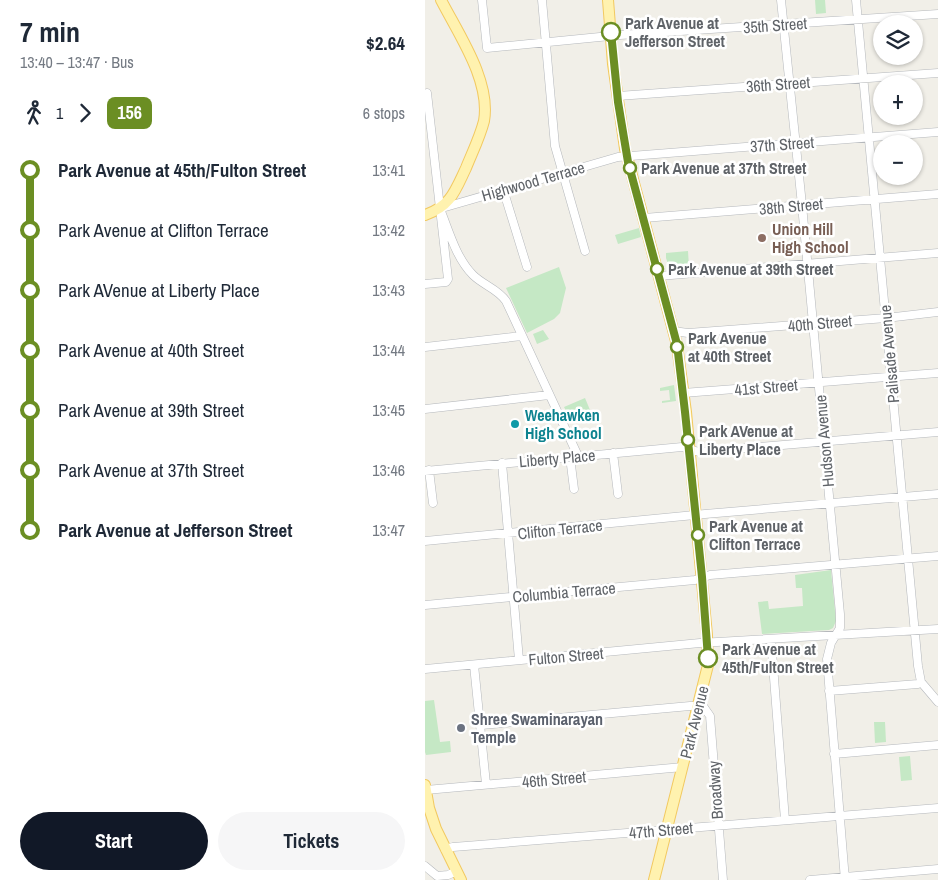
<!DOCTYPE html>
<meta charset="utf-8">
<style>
body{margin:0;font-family:"Archivo Narrow",sans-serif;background:#f6f6f7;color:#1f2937;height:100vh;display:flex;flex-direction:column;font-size:19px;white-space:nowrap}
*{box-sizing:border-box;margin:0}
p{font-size:16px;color:#747a83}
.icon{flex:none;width:28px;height:28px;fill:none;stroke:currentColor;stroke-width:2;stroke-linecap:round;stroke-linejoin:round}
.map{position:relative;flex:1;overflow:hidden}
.sheet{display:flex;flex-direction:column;background:#fff;width:425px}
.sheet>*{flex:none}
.badge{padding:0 10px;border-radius:8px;font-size:18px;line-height:32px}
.controls{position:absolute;left:448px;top:15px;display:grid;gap:10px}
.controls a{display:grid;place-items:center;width:50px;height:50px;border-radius:50%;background:#fff;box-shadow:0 1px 4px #0004;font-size:25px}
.map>.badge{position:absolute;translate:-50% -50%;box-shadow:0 0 0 2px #fff}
.legs{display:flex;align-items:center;gap:8px;height:55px;padding:0 20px;font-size:16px}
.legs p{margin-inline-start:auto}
.summary{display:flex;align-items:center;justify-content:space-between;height:85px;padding:0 20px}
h1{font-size:28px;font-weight:800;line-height:38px}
.cta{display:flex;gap:10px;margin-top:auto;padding:10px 20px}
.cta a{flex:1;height:58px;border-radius:30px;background:#111827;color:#fff;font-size:20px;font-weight:800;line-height:58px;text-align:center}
.cta a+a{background:#f6f6f7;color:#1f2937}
ul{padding:0 20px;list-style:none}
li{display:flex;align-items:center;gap:18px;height:60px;font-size:19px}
li i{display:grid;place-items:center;width:8px;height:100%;margin:0 6px;background:currentColor}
li i::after{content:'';width:12px;height:12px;margin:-6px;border:4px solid;border-radius:50%;background:#fff}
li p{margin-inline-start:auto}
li:first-child i{background:linear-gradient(#0000 50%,currentColor 0)}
li:last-child i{background:linear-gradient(currentColor 50%,#0000 0)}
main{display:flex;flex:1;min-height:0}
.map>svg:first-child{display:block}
.green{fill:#c5e8c5}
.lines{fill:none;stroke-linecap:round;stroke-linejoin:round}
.minor-casing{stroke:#b5b8bc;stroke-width:9}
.major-casing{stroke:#f2c960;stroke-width:12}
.minor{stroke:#fff;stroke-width:8}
.major{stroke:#fff2af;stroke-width:10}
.line-1-casing{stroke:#fff;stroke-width:11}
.line-1{stroke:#6b8e23;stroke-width:8}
.stop-1-dot{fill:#fff;stroke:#6b8e23;stroke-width:2.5}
.education-dot{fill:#8d6e63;stroke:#fff;stroke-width:2}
.culture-dot{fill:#0f9aa8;stroke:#fff;stroke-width:2}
.worship-dot{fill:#6b7280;stroke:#fff;stroke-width:2}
.labels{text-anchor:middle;stroke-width:5;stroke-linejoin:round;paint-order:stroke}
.stop-label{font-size:16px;font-weight:bold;fill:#5f6368;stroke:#fff;text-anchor:start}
.street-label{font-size:16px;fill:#5f6368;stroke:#fff}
.education-label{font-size:16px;font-weight:bold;fill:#785e54;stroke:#fff;text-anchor:start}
.culture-label{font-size:16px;font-weight:bold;fill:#0d838f;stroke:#fff;text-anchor:start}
.worship-label{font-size:16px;font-weight:bold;fill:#5b616d;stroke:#fff;text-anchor:start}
</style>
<main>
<section class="sheet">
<div class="summary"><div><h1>7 min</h1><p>13:40 – 13:47 · Bus</p></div><b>$2.64</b></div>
<div class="legs"><svg class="icon" aria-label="walk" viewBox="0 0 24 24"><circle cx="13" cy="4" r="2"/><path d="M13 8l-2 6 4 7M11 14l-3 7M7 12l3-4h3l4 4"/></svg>1<svg class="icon" aria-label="forward" viewBox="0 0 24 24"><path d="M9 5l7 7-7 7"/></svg><b class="badge" style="background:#6b8e23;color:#fff">156</b><p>6 stops</p></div>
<ul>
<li><i style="color:#6b8e23"></i><b>Park Avenue at 45th/Fulton Street</b><p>13:41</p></li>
<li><i style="color:#6b8e23"></i><span>Park Avenue at Clifton Terrace</span><p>13:42</p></li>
<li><i style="color:#6b8e23"></i><span>Park AVenue at Liberty Place</span><p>13:43</p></li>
<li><i style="color:#6b8e23"></i><span>Park Avenue at 40th Street</span><p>13:44</p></li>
<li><i style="color:#6b8e23"></i><span>Park Avenue at 39th Street</span><p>13:45</p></li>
<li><i style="color:#6b8e23"></i><span>Park Avenue at 37th Street</span><p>13:46</p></li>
<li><i style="color:#6b8e23"></i><b>Park Avenue at Jefferson Street</b><p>13:47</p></li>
</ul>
<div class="cta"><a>Start</a><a>Tickets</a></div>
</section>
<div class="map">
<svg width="513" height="880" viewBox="0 0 513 880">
<rect width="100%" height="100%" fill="#f1efe8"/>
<path class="green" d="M390,0H400L401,13L391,14Z
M214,228L216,237L193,244L190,235Z
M263,251L264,267C256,272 250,269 243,264L241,258V253Z
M134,267L141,288L135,313L129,319L102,333L81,288Z
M118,330L124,339L112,344L108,334Z
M249,385L251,401L237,403V401L245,400L244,390L235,391V388Z
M160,398L165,410L145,418L139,407Z
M406,570L411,621L408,628L404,630L337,634L333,602L343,601L344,609L378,606L377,588H371L370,575Z
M9,700L15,742L25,741L26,752L1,755L0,752V701Z
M449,722H460L461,742L450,743Z
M485,756L487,780L476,781L474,757Z"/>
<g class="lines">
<defs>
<path id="minor" d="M57,0L62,48L195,35L513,14
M117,0L130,146L160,251
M356,0L377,205L415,614V628L406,643L402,659L420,880
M431,0L493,666L496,682L513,702
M193,96L513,73
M78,189L102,267
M17,208L193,157L513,132
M15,209C24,231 31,258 48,275C58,285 73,289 81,301L153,456
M219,218L513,194
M234,276L513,253
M0,284L21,282L23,279L2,93
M248,331L263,333L461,318L513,312
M0,347L97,336
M258,393L513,373
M0,409L124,395
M188,453L193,494
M145,457L149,489
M77,463L94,660
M4,470L8,503
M0,471L257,447L274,452L513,432
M0,541L280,514L513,494
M0,605L270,580L285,575L513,556
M346,639L360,820
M49,665L61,784
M0,669L275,643L513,629
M404,691L493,684L496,682
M56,725L265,706H278L285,716L298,880
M409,754L513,745
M1,790L258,767
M20,849L28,847L513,808
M0,866L12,876L23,875L32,871
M385,880L513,869"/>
<path id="major" d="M183,0L188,64L200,149L252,345L261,412L282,635L283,665L229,880
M0,215C26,206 30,191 41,168C47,153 55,137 59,121C66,81 34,35 16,0
M0,785L4,808L11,829L36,880"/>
</defs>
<use href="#minor" class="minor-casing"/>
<use href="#major" class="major-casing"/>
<use href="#minor" class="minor"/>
<use href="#major" class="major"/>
</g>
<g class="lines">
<defs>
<path id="line-1" d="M186,32L193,102L203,162L252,344L260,412L277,577L283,658"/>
</defs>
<use href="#line-1" class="line-1-casing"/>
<use href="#line-1" class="line-1"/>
</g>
<g class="stop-1-dot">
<circle cx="186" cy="32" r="9"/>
<circle cx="205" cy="168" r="6"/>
<circle cx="232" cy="269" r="6"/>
<circle cx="252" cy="347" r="6"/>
<circle cx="263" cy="440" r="6"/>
<circle cx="273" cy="535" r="6"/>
<circle cx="283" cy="658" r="9"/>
</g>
<circle class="education-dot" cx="337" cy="238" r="5"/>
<circle class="culture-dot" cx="90" cy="424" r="5"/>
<circle class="worship-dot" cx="36" cy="728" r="5"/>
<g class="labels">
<g class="stop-label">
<text x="200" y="29">Park Avenue at<tspan x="200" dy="18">Jefferson Street</tspan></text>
<text x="216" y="174">Park Avenue at 37th Street</text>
<text x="243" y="275">Park Avenue at 39th Street</text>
<text x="263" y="344">Park Avenue<tspan x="263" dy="18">at 40th Street</tspan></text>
<text x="274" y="437">Park AVenue at<tspan x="274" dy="18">Liberty Place</tspan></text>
<text x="284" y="532">Park Avenue at<tspan x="284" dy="18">Clifton Terrace</tspan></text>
<text x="297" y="655">Park Avenue at<tspan x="297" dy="18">45th/Fulton Street</tspan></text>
</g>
<g class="street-label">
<text transform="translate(350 25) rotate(-4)" y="6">35th Street</text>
<text transform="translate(353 84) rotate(-4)" y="6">36th Street</text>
<text transform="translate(357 144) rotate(-4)" y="6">37th Street</text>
<text transform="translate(108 181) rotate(-16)" y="6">Highwood Terrace</text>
<text transform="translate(366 206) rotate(-5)" y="6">38th Street</text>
<text transform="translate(395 323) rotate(-5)" y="6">40th Street</text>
<text transform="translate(464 354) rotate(-95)" y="6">Palisade Avenue</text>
<text transform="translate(341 387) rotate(-5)" y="6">41st Street</text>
<text transform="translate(399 441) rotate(-95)" y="6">Hudson Avenue</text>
<text transform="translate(132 458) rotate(-5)" y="6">Liberty Place</text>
<text transform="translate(135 529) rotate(-6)" y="6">Clifton Terrace</text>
<text transform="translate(139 592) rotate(-5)" y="6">Columbia Terrace</text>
<text transform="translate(141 656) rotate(-5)" y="6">Fulton Street</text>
<text transform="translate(269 722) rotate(-76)" y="6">Park Avenue</text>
<text transform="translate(129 779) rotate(-5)" y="6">46th Street</text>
<text transform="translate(290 790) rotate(-94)" y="6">Broadway</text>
<text transform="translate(236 830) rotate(-5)" y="6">47th Street</text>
</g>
<g class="education-label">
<text x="347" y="235">Union Hill<tspan x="347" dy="18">High School</tspan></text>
</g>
<g class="culture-label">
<text x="100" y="421">Weehawken<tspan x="100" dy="18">High School</tspan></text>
</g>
<g class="worship-label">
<text x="46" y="725">Shree Swaminarayan<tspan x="46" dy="18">Temple</tspan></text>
</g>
</g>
</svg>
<div class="controls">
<a><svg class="icon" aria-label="layers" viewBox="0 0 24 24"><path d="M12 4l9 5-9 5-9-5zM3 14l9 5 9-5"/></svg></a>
<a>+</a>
<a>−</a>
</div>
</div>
</main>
